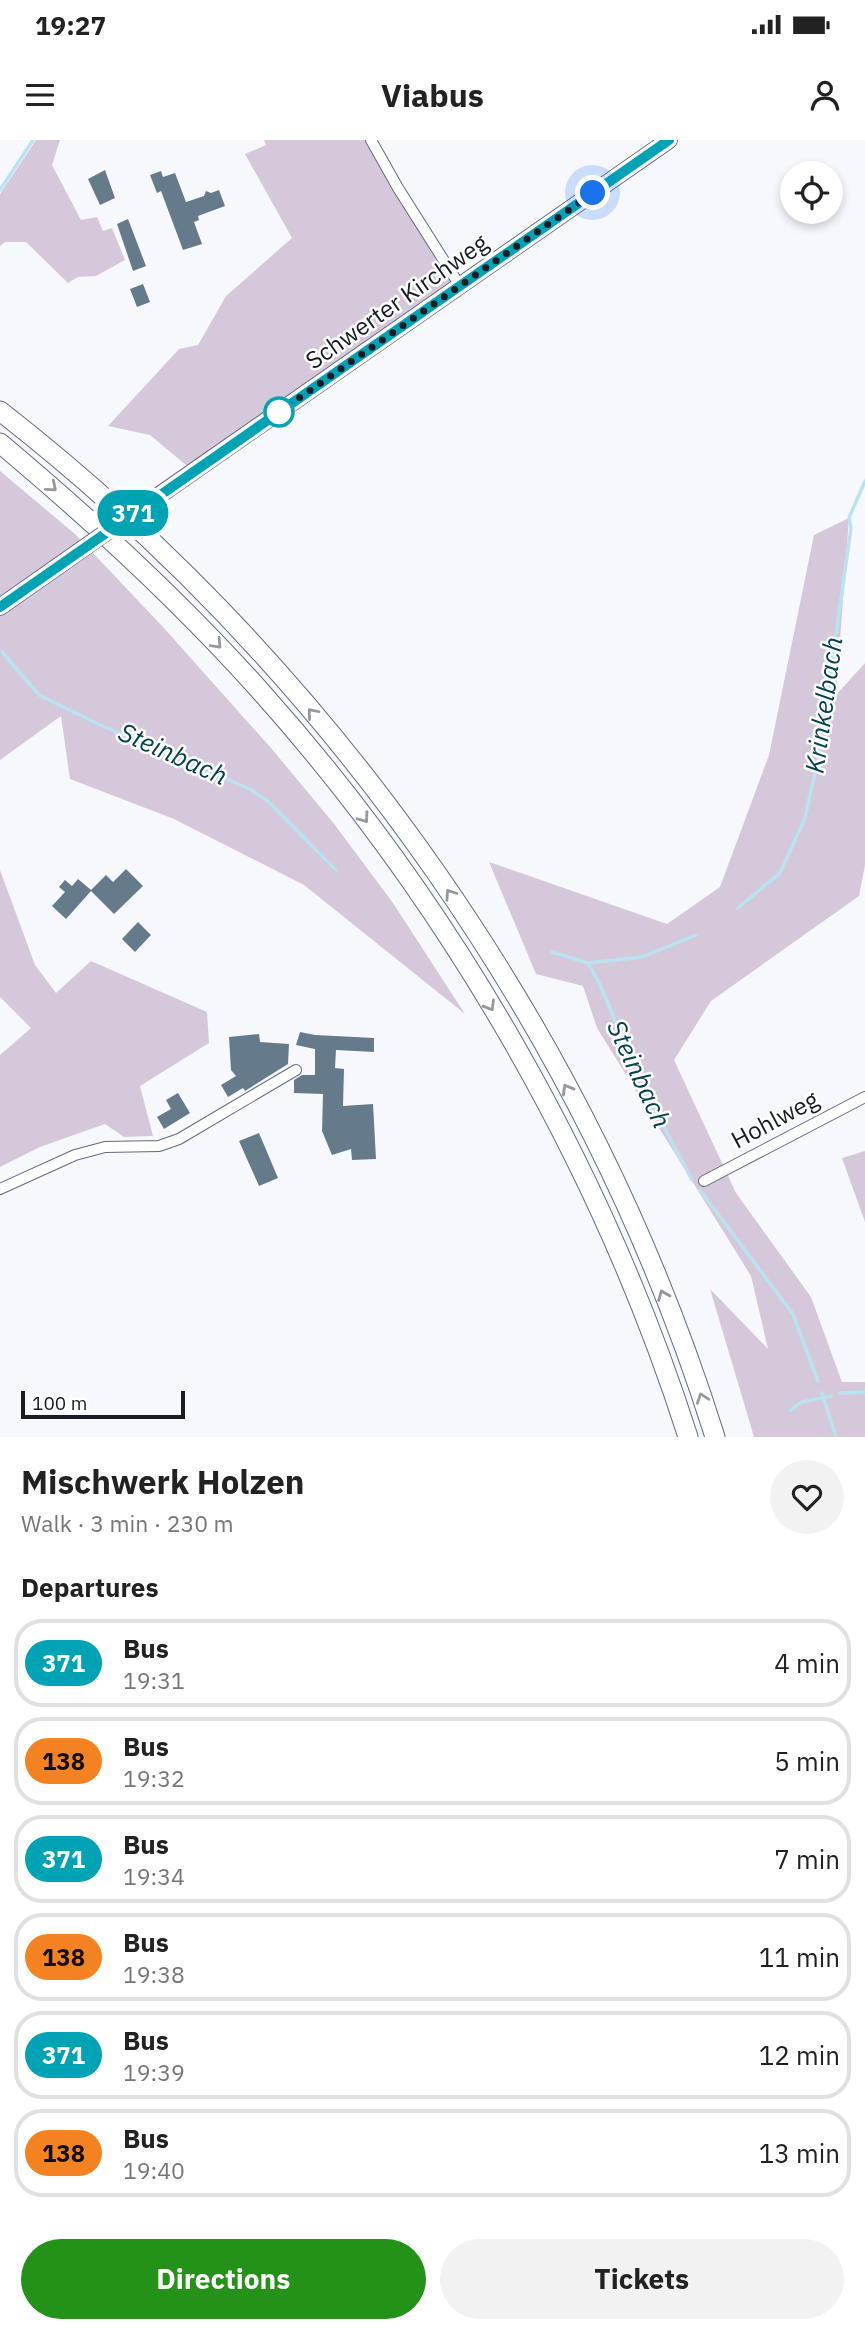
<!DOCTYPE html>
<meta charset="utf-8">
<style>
body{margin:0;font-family:"IBM Plex Sans",sans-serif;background:#f2f2f2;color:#222;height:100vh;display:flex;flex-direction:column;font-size:26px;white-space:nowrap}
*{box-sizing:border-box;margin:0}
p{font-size:23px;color:#767676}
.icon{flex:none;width:38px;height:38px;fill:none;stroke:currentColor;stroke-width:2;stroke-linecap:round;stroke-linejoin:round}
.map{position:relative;height:1297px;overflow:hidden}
.side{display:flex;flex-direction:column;background:#fff;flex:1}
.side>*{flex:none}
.badge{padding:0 14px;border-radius:23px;font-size:24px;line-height:46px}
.controls{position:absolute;left:780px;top:21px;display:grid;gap:14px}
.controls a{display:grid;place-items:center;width:63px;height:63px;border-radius:50%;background:#fff;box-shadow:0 4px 10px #0003;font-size:35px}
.scale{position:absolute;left:21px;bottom:18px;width:164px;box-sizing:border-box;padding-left:7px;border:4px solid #171b24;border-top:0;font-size:19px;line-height:24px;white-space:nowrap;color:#171b24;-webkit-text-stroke:5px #fff;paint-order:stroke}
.you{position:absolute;width:35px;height:35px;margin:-18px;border:5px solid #fff;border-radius:50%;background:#1a73e8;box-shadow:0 0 0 10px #1a73e833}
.map>.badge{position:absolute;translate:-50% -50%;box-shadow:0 0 0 4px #fff}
h2{padding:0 21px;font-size:26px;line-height:63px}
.round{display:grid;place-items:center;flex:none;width:74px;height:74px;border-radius:37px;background:#f2f2f2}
.headline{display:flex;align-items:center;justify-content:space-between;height:119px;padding:0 21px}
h1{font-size:33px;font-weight:700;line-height:52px}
.primary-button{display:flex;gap:14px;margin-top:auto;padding:14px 21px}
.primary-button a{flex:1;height:80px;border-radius:42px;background:#249219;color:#fff;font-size:28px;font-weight:700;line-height:80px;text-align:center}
.primary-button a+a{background:#f2f2f2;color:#222}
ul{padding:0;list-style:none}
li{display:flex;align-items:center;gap:21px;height:88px;margin:0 14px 10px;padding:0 7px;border:4px solid #e0e0e0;border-radius:28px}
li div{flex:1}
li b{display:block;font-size:26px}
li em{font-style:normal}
li .badge{min-width:77px;font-weight:700;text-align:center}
.status{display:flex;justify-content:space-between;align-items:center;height:49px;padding:0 35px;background:#fff;direction:ltr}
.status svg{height:19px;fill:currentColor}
header{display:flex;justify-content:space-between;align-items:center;height:91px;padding:0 21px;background:#fff;font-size:32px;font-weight:700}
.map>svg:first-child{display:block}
.green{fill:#d6c8db}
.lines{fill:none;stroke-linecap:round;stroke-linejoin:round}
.stream{stroke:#b9e3ef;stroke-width:3.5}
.building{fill:#657b8c}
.street-casing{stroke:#626b82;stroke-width:12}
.secondary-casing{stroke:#626b82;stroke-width:18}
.highway-casing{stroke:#626b82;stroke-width:21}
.street{stroke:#fff;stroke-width:10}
.secondary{stroke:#fff;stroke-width:16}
.highway{stroke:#fff;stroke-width:19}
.secondary-bridge-casing{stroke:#626b82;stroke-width:18;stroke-linecap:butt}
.secondary-bridge{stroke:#fff;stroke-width:16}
.oneway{stroke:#97989c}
.line-casing{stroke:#fff;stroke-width:16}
.line{stroke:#00a3b4;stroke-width:10}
.walk{stroke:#171b24;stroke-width:7;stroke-dasharray:0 12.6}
.stop-dot{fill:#fff;stroke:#00a3b4;stroke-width:3.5}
.labels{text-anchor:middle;stroke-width:5;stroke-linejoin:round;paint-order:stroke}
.street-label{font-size:24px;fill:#171b24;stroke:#fff}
.water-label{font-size:26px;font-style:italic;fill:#03424f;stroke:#fff}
</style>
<div class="status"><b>19:27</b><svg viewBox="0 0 49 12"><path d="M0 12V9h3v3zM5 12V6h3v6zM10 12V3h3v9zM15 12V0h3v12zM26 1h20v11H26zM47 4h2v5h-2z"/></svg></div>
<header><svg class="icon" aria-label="menu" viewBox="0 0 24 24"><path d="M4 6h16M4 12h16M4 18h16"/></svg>Viabus<svg class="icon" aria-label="person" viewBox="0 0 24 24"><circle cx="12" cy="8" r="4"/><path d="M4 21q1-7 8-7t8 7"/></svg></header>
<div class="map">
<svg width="865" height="1297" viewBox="0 0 865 1297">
<rect width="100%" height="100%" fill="#f6f8fd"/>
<path class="green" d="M36,0H60L52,25L81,80L97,77L103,91L112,88L125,120L96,136L78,137L68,143L26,102H5L0,106V54Z
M264,0H371L460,146L193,331L150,295L108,286L179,209L198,205L226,156L292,98L245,14L266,5Z
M0,331L75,394L163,487L271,608L335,685L393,763L465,874L304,745L174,679L70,639L61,576L0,620Z
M849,378L836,555L865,523V725L859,756L711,861L674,920L736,1053L811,1157L842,1242H865V1297H754L710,1149L768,1209L751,1136L597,888L583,846L536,834L489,722L667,784L720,747L769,615L814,395Z
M0,730L35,825L56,853L91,821L207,872L209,903L140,946L153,996L124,997L105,984L40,1007L0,1027V915L31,888L0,857Z
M865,1011V1082L842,1018Z"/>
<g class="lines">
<path class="stream" d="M0,50L33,0
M2,512L39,555L96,583L250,649L269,662L336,730
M738,768L780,733L805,678L820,609L851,388L849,378L865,341
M552,812L588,823L600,845L646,953L692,1040
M588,823L642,817L696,795
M700,1050L793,1174L818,1241
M822,1253L836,1297
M840,1253L865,1252
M791,1270L802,1262L831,1256"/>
</g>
<path class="building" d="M105,30L115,58L100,65L88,39Z
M161,31L163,37L175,33L186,62L204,56L206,51L211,53L219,50L225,66L198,76L199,80L194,82L202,104L183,110L161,51L157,53L150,35Z
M128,79L146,126L133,131L117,84Z
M143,144L150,162L137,167L130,149Z
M126,729L143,746L114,774L91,751L66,779L52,766L65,752L59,747L65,740L72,746L78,739L91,750L106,735L113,742Z
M138,782L151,795L135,812L122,799Z
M300,892L315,895L374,898V912L336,910L335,928L344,929L343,966L373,964L376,1019L352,1020L351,1009L332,1015L322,991L323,954L294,953V940L302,935H315V909L296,905Z
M259,894L260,902L289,904L288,924L245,951L243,948L228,957L221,945L236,936L231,930L229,897Z
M178,953L190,973L164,989L157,977L171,969L166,960Z
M259,993L278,1038L259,1046L239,1001Z"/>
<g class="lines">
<defs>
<path id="street" d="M371,0L398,48L460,146
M704,1041L865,957
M0,1049L75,1015L105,1007L159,1006L179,999L296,930"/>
<path id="secondary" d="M151,361L669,0
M0,467L81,410"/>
<path id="highway" d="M0,271C331,529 589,895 715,1297
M0,303C93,381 182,463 263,554C451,765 602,1027 688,1297"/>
</defs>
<use href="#street" class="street-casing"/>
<use href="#secondary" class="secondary-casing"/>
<use href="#highway" class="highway-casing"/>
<use href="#street" class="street"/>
<use href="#secondary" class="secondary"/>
<use href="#highway" class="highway"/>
<defs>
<path id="secondary-bridge" d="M81,410L151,361"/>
</defs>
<use href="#secondary-bridge" class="secondary-bridge-casing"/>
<use href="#secondary-bridge" class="secondary-bridge"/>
</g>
<defs><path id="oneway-chevron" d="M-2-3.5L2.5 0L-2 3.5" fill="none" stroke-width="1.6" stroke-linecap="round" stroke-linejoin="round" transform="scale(1.75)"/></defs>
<g class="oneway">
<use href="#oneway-chevron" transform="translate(52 347) rotate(41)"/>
<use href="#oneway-chevron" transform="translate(217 504) rotate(47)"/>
<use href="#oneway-chevron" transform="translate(312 573) rotate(-130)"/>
<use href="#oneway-chevron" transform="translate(364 678) rotate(54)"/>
<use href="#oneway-chevron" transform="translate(450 754) rotate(-124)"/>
<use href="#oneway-chevron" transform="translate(490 866) rotate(59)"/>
<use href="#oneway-chevron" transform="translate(567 949) rotate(-119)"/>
<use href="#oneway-chevron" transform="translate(663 1155) rotate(-112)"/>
<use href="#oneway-chevron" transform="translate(702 1258) rotate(-109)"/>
</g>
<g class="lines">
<defs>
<path id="line" d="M0,467L669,0"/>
</defs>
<use href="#line" class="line-casing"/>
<use href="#line" class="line"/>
<path class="walk" d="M279,272L593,53"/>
</g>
<circle class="stop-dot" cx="279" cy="272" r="14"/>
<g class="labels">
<g class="street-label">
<text transform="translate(397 162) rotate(-35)" y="8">Schwerter Kirchweg</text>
<text transform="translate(775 980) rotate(-28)" y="8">Hohlweg</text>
</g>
<g class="water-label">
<text transform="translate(824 565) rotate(-82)" y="9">Krinkelbach</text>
<text transform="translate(173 614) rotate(24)" y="9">Steinbach</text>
<text transform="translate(639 934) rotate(65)" y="9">Steinbach</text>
</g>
</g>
</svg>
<div class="controls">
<a><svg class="icon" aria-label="locate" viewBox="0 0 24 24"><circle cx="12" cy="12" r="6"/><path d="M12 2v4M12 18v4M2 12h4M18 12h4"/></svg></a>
</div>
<div class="scale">100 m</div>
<div class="you" style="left:593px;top:53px"></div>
<b class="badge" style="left:133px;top:373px;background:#00a3b4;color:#fff">371</b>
</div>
<section class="side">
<div class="headline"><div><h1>Mischwerk Holzen</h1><p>Walk · 3 min · 230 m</p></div><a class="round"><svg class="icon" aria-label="heart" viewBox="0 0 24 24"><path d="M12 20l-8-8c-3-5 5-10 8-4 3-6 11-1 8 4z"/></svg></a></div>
<h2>Departures</h2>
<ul>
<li><span class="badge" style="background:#00a3b4;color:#fff">371</span><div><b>Bus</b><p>19:31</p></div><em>4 min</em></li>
<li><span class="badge" style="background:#f58220;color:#111">138</span><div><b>Bus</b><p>19:32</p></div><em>5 min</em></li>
<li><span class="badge" style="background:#00a3b4;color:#fff">371</span><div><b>Bus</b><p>19:34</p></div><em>7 min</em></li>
<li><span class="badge" style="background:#f58220;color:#111">138</span><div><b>Bus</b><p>19:38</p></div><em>11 min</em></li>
<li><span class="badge" style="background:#00a3b4;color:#fff">371</span><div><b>Bus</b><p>19:39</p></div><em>12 min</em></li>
<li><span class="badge" style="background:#f58220;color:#111">138</span><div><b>Bus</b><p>19:40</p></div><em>13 min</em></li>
</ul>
<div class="primary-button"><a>Directions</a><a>Tickets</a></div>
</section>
